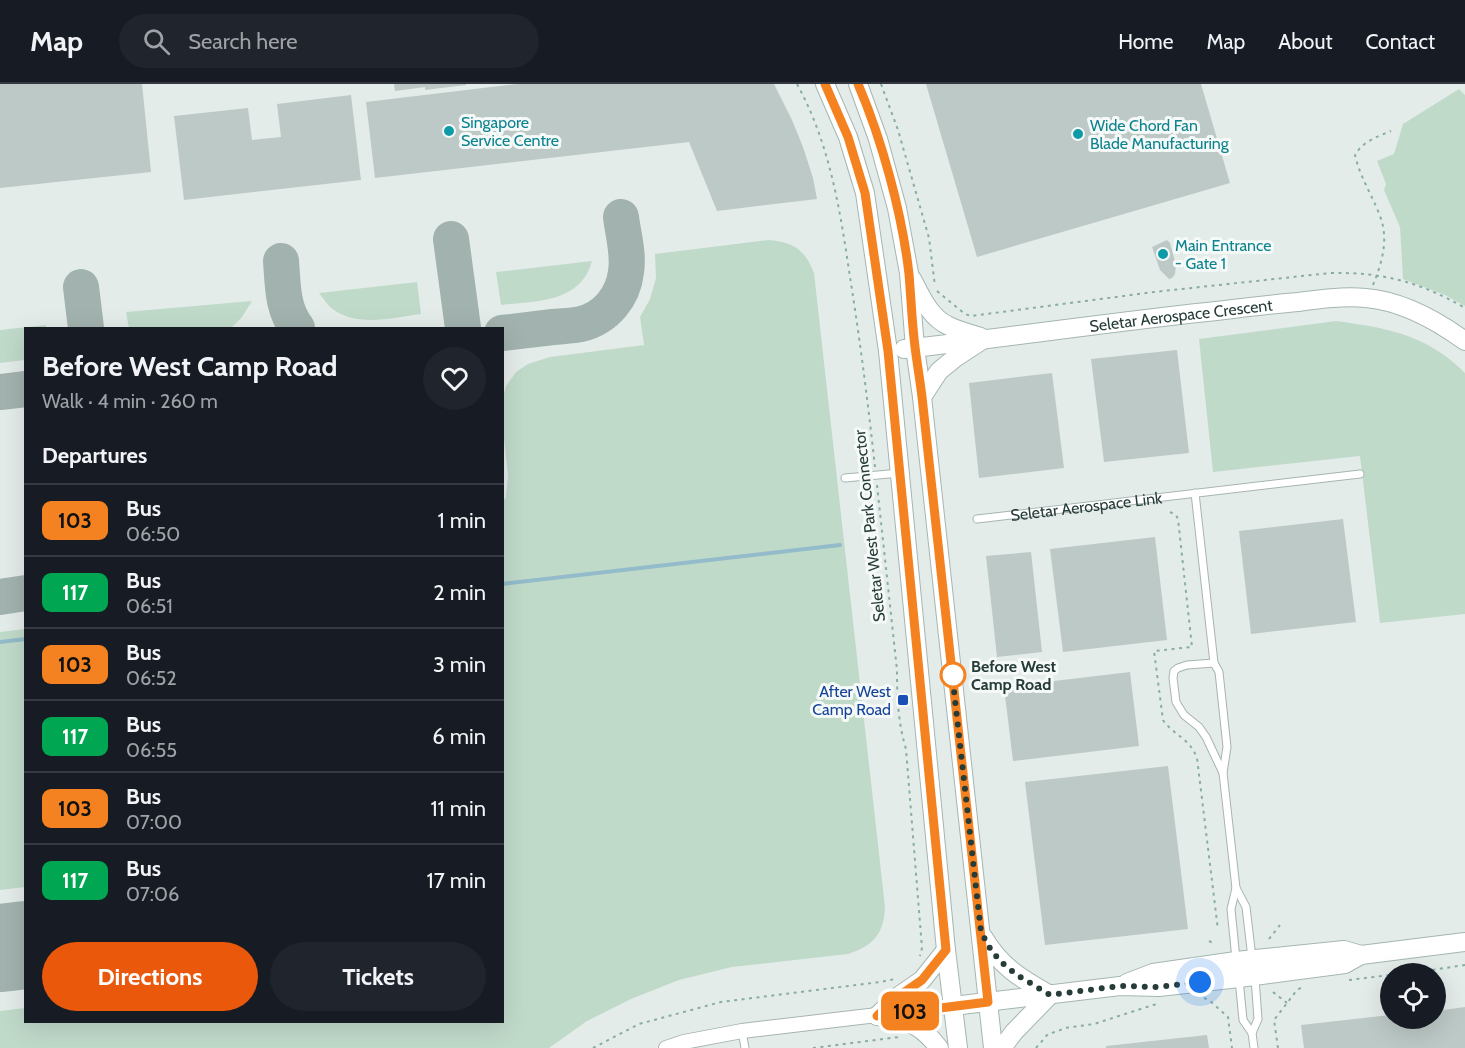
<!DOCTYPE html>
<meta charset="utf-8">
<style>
body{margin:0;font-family:Cabin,sans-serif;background:#20242c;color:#f1f3f6;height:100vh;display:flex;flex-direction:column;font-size:22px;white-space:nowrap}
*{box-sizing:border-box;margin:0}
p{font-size:20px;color:#9ea1a6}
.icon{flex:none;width:33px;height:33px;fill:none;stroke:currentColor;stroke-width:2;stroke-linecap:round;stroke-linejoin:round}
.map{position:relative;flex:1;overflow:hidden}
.drawer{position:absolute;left:24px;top:243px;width:480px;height:696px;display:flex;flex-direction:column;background:#171b24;border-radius:0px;box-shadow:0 6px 24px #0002}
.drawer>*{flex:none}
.badge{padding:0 12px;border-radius:9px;font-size:21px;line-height:39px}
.fabs{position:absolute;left:1380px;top:879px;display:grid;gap:12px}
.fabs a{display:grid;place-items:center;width:66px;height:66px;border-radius:50%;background:#171b24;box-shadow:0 6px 24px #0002;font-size:30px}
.you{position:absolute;width:30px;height:30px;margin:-15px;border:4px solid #fff;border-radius:50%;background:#1a73e8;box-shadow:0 0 0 9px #1a73e833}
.map>.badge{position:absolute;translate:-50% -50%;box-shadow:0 0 0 3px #fff}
h2{padding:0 18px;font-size:22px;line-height:54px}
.round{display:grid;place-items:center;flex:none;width:63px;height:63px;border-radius:32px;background:#20242c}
.headline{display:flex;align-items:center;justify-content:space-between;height:102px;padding:0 18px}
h1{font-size:28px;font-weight:700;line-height:45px}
.action{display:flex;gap:12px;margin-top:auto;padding:12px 18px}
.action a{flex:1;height:69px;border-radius:36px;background:#ea580c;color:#fff;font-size:24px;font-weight:700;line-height:69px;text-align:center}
.action a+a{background:#20242c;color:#f1f3f6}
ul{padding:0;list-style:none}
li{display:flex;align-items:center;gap:18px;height:72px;padding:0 18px;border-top:2px solid #363941}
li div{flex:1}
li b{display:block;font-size:22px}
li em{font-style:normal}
li .badge{min-width:66px;font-weight:700;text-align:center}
header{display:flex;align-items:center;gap:36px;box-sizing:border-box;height:84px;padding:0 30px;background:#171b24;border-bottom:2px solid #363941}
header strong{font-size:28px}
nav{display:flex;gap:33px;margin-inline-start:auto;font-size:21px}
.search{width:420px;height:54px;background:#20242c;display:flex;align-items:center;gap:15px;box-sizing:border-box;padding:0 21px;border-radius:33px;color:#9ea1a6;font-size:22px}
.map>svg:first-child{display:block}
.green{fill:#c0daca}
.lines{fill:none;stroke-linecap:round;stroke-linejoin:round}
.stream{stroke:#93bbca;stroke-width:4}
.taxiway{stroke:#a2b2af;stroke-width:36}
.runway{stroke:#a2b2af;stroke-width:88}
.building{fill:#bdc9c6}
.lane-casing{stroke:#a7b4b1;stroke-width:9}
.street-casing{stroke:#a7b4b1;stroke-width:16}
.secondary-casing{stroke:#a4b6b2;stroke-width:20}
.path{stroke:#89aca5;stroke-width:2;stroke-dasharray:3 4.5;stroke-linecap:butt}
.lane{stroke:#fff;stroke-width:7}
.street{stroke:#fff;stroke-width:14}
.secondary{stroke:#fff;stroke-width:18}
.line-casing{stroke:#fff;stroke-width:14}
.line{stroke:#f58220;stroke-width:9}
.walk{stroke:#263c38;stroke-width:6;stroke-dasharray:0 10.8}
.culture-dot{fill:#0f9aa8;stroke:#f5f9f7;stroke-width:2}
.stop-dot{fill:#fff;stroke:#f58220;stroke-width:3}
.transit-dot{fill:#1a4fb4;stroke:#f5f9f7;stroke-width:2}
.labels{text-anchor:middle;stroke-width:6;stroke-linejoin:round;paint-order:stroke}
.culture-label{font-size:16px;fill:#0d838f;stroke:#f5f9f7;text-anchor:start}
.street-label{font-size:16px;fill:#263c38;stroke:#f5f9f7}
.stop-label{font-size:16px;font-weight:bold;fill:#263c38;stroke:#f5f9f7;text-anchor:start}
.transit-label{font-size:16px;fill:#164399;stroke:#f5f9f7;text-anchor:end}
</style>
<header>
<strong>Map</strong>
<div class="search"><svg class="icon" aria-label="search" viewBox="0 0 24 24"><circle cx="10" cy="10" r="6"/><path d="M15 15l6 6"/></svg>Search here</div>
<nav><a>Home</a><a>Map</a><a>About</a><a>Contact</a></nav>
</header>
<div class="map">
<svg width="1465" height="964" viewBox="0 0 1465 964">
<rect width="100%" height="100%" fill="#e4ecea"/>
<path class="green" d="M1459,5L1465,11V222L1445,211L1403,195L1400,143L1384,106L1386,100L1377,77L1394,70L1403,40Z
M769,156C794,158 805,166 814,189L885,823C884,850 873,862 848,870L732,883L679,896L631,915L587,937L549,964H0V927L25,924L26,938H502V419L506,413L508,391L503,345V314L506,302L516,288L528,280L550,273L644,261L640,233L650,215L656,194L655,170Z
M592,177C581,219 536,217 501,221L496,188Z
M417,198L421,230C391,234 352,245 328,221C325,217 322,213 319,209Z
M252,217L242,233L231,244H129L126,228Z
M1336,237C1387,244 1426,250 1465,289V530L1380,539L1360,372L1213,388L1199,255Z
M46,241V244H26L25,276L0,279V246Z
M25,545V803L0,806V548Z"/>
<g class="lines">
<path class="stream" d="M502,500L840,461
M0,558L26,555"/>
<path class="taxiway" d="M451,155L463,244
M281,177C283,202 282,224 297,244
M81,203L86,244
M502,249C519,247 536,245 553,243C562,242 572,242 581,240C606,234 623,213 626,188C629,170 623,150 621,133
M0,308L26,305
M0,513L26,509"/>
<path class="runway" d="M0,864L26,861"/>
</g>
<path class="building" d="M0,0H142L151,88L0,104Z
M394,0H466V1L425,6V3L395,7Z
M517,0H774L792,36L803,63L813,94L817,115L717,127L689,58L375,94L366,18Z
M926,0H1201L1230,99L977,173Z
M351,11L361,96L184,116L174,32L248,24L252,56L281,53L277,20Z
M1167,156L1170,159L1176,181L1175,190L1172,194L1169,195L1160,186L1152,163Z
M1177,266L1189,369L1104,378L1091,275Z
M1052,289L1064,384L979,394L969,299Z
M1343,435L1356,538L1251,550L1239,447Z
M1155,453L1167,556L1063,568L1050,465Z
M1031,468L1042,568L997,573L986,472Z
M1130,588L1139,662L1013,677L1004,603Z
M1168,682L1188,845L1045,861L1025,698Z
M1465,923V964H1304L1301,941L1390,931V934H1436V927Z
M1207,951L1209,964H1106V962Z"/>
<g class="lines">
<defs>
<g id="lane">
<path d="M845,394L900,389"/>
<path d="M1195,409L1214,579L1219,588L1227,663L1223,689L1236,804L1231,825L1236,875"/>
<path id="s1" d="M977,435L1360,390"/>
<path d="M1214,579L1187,581L1178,584L1174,587L1173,594L1176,618L1184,631L1199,643L1206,653L1223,689"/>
<path d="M1236,804L1246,823L1252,874"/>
<path d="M1239,895L1243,936L1252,949L1254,964"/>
<path d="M742,947L745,964"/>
<path d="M1252,949L1258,935L1255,894"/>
</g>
<path id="street" d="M666,964L684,958L742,947L953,922"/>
<g id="secondary">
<path d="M825,0L848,53L865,109L888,267L946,866L958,964"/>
<path d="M858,0L878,55L897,124L909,189L915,264L922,313L993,964"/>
<path d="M912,195C921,212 930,234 949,242C959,247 971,250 981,253"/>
<path id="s2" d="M904,265C1012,253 1118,237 1225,226C1250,223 1274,220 1298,218C1320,215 1343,212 1366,214C1402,217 1436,236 1465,257"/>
<path d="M922,313L939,287L955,274L981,257"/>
<path d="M983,853C1001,883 1020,894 1050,911"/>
<path d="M1127,899L1153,889L1236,877L1344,866L1361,871"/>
<path d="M953,922L1120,902L1159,903L1239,894L1345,880L1361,871L1465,858"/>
<path d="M877,932L896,914L922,896L946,866"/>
<path d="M877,932C907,937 919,938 939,964"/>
<path d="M1002,964L1014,948L1050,911"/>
</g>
</defs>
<use href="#lane" class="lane-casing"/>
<use href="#street" class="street-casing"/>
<use href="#secondary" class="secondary-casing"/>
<path class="path" d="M797,0C830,60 840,126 850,193C860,256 868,319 875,383
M881,0L898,46L929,154L935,202
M1373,201C1382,179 1389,155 1380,132C1372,111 1360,93 1355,71C1363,57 1377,53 1391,47
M937,207L965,230L971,232L1154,208L1330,189C1383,188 1420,198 1465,224
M877,401L897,586C897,613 898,639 906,665L922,864L920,872
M1170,428L1176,431L1178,435L1192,563L1154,567L1163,636C1174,652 1189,653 1197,674L1218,846
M1269,855L1280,841
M1209,857L1215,860
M1425,887L1465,881
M1402,890L1410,889
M1349,896L1390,891
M1273,908L1287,919
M1204,914L1209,916L1228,933L1232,964
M593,964L639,940L721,918L880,898L895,895
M813,964L899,953
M1036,964L1048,950L1058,947L1065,944L1094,940L1153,921L1160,920
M1278,964L1274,936L1297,906L1304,902"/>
<use href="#lane" class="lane"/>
<use href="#street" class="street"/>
<use href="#secondary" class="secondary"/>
</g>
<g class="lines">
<defs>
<path id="line" d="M825,0L848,53L865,109L888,267L946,866L922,896L896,914L877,932L988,918L922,313C920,296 917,279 915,263C912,239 911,214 909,190C902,129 882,56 858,0"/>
</defs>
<use href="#line" class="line-casing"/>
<use href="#line" class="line"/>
<path class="walk" d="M953,591L952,589L981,848L991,866L1001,878L1017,891L1050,911L1120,902L1159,903L1200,898"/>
</g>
<g class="culture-dot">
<circle cx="449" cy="47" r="6"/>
<circle cx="1078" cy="50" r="6"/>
<circle cx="1163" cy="170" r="6"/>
</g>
<circle class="stop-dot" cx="953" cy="591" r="12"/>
<rect class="transit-dot" x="897" y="610" width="12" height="12" rx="3"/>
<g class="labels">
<g class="culture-label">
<text x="461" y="44">Singapore<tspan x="461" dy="18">Service Centre</tspan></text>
<text x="1090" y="47">Wide Chord Fan<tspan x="1090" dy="18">Blade Manufacturing</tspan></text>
<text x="1175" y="167">Main Entrance<tspan x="1175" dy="18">- Gate 1</tspan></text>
</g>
<g class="street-label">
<text dy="6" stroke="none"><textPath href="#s2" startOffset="279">Seletar Aerospace Crescent</textPath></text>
<text dy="6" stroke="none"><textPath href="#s1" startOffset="110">Seletar Aerospace Link</textPath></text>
<text transform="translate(869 442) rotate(-96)" y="6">Seletar West Park Connector</text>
</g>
<g class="stop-label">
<text x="971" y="588">Before West<tspan x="971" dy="18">Camp Road</tspan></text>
</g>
<g class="transit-label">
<text x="891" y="613">After West<tspan x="891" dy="18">Camp Road</tspan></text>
</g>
</g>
</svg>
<div class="fabs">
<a><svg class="icon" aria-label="locate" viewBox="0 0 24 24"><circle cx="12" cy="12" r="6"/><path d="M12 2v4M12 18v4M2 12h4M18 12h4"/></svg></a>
</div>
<div class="you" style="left:1200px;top:898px"></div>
<b class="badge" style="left:910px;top:927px;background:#f58220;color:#111">103</b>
<section class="drawer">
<div class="headline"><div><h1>Before West Camp Road</h1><p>Walk · 4 min · 260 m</p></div><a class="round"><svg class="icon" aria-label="heart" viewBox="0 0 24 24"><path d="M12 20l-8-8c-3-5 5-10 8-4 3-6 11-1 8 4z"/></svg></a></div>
<h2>Departures</h2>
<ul>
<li><span class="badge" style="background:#f58220;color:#111">103</span><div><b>Bus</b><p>06:50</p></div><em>1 min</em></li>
<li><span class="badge" style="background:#00a651;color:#fff">117</span><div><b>Bus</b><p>06:51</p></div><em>2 min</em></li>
<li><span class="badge" style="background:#f58220;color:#111">103</span><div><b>Bus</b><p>06:52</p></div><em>3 min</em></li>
<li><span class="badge" style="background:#00a651;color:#fff">117</span><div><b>Bus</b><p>06:55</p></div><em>6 min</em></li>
<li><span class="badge" style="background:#f58220;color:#111">103</span><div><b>Bus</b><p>07:00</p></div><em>11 min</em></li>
<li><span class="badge" style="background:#00a651;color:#fff">117</span><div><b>Bus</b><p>07:06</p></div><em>17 min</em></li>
</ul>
<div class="action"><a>Directions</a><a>Tickets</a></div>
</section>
</div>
